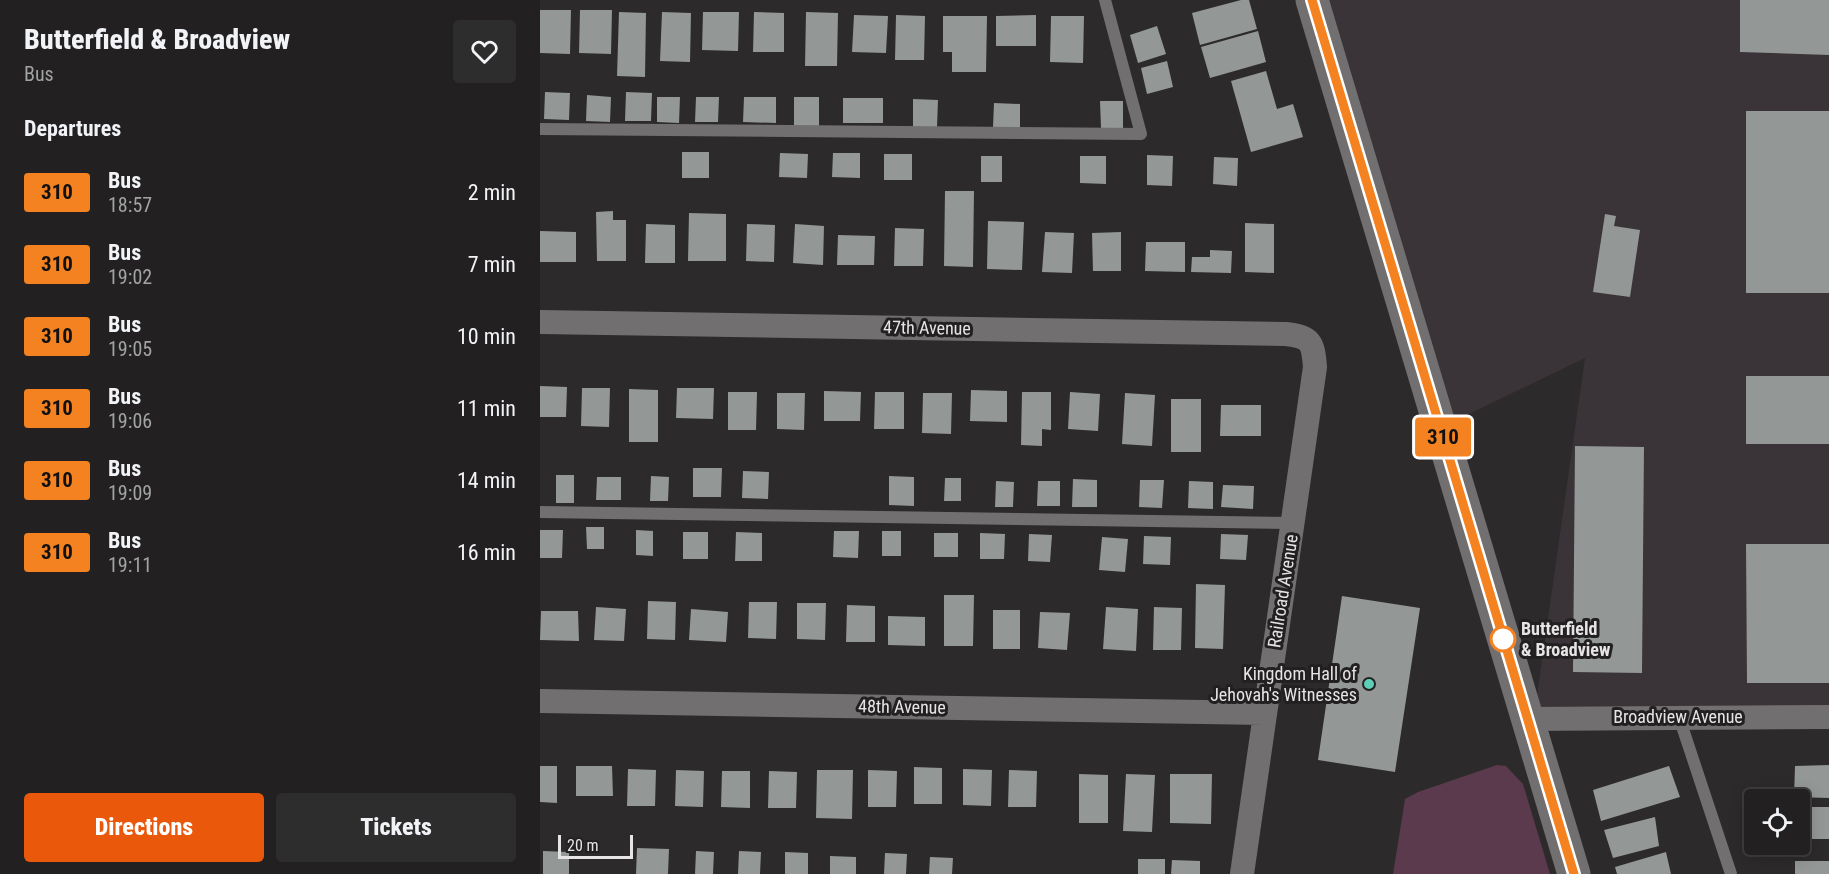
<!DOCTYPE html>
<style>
body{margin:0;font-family:"Roboto Condensed",sans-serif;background:#2e2d2d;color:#f1f3f6;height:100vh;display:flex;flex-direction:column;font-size:22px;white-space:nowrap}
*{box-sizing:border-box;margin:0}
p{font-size:20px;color:#a2a3a5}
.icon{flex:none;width:33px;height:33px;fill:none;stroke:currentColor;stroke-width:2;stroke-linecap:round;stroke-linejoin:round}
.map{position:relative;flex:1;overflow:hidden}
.drawer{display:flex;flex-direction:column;background:#222020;width:540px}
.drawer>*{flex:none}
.badge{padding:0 12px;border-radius:4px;font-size:21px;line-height:39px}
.controls{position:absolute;left:1204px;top:789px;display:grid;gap:12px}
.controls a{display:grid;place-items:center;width:66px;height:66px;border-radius:6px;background:#222020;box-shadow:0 3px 15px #0003,0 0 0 2px #3f3e3e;font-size:30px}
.scale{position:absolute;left:18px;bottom:15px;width:75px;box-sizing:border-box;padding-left:6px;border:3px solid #e6e4e5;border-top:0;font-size:16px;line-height:21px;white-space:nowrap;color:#e6e4e5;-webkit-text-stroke:4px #232022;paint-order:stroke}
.map>.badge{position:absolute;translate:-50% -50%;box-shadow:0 0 0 3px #fff}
h2{padding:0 24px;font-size:22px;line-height:54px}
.round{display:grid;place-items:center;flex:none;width:63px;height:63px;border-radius:6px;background:#2e2d2d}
.summary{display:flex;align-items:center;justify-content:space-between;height:102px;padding:0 24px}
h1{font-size:28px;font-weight:800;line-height:45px}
.primary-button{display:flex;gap:12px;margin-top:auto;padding:12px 24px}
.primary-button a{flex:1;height:69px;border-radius:6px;background:#ea580c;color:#fff;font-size:24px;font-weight:800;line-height:69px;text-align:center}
.primary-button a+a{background:#2e2d2d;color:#f1f3f6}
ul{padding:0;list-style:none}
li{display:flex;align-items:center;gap:18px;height:72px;padding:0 24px}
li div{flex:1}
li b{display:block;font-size:22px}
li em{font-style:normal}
li .badge{min-width:66px;font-weight:700;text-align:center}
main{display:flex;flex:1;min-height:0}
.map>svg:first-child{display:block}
.built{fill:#3a3337}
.green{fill:#5b3a4d}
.building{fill:#939796}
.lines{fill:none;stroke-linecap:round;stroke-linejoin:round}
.lane{stroke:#726f71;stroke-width:12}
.street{stroke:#726f71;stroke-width:24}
.secondary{stroke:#726f71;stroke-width:33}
.line-casing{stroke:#fff;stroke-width:14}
.line{stroke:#f58220;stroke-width:9}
.stop-dot{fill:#fff;stroke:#f58220;stroke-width:3}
.poi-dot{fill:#5eceb8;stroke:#232022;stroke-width:2}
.labels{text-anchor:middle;stroke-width:6;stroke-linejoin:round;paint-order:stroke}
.street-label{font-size:18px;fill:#e6e4e5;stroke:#232022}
.stop-label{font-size:18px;font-weight:bold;fill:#e6e4e5;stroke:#232022;text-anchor:start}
.poi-label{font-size:18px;fill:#e6e4e5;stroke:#232022;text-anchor:end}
</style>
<main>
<section class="drawer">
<div class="summary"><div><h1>Butterfield &amp; Broadview</h1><p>Bus</p></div><a class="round"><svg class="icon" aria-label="heart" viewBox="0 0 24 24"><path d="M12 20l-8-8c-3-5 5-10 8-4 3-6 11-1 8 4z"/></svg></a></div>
<h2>Departures</h2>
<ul>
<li><span class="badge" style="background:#f58220;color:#111">310</span><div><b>Bus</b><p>18:57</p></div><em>2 min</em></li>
<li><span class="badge" style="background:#f58220;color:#111">310</span><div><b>Bus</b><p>19:02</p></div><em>7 min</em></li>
<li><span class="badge" style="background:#f58220;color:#111">310</span><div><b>Bus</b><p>19:05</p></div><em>10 min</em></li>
<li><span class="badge" style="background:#f58220;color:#111">310</span><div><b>Bus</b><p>19:06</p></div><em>11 min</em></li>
<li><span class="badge" style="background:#f58220;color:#111">310</span><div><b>Bus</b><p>19:09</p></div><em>14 min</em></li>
<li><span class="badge" style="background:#f58220;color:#111">310</span><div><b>Bus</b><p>19:11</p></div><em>16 min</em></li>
</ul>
<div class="primary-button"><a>Directions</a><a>Tickets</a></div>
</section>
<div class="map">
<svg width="1289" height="874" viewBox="0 0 1289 874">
<rect width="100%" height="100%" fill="#2d2a2b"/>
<path class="built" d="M770,0H1289V708L995,710L1045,358L908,424Z"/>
<path class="green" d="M957,765L966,766L983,784L1010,874H853L865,799L878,792Z"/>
<path class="building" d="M701,0H709L717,29L660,45L652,13Z
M1200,0H1289V55L1200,52Z
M0,10H31L30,54L0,53Z
M40,10H72L71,54L39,53Z
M79,12L106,13L105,77L77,76Z
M122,12L151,13L150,62L120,61Z
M163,12H199L198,51L162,50Z
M214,12L244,13V52H213Z
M266,12L298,13L297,66H265Z
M314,15L348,16L346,53L312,52Z
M356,15L385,16L384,60H355Z
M496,15V46H456V16Z
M403,16H447L446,72H412V52H403Z
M511,16H544L543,63L510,62Z
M617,26L626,54L598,63L590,35Z
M718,31L726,62L670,78L661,47Z
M627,61L633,87L607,94L601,68Z
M726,71L737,109L753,104L763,137L711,152L691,81Z
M5,92L30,93L29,120L4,119Z
M86,92L112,93L111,121H85Z
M47,95L71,97L70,122L46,121Z
M117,97H140L139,123L117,122Z
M156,97H179L178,122H155Z
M204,97H236V123L203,122Z
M254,97H279V127H254Z
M303,98H343V123H303Z
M373,99L398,100L397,127H373Z
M560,101H583V128H561Z
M454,103L480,104V127H453Z
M1206,111H1289V293H1206Z
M142,152H169V178H142Z
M240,153L268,154L267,178L239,177Z
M293,153H320V178L292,177Z
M344,154H372V180H344Z
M607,155L633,156L632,186L607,185Z
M441,156H462V182H441Z
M540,156H566V184L540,183Z
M674,157L698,158L697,186L673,184Z
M405,191H434L433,267L404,266Z
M73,211V220H86V261H57L56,212Z
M149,213L186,214V261H148Z
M1065,214L1076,216L1074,226L1100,230L1090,297L1053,292Z
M448,221L484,222L482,270L447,269Z
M705,223L734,224V273L705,272Z
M106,224L135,225V263H105Z
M207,224L235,225L234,262L206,261Z
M255,224L284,226L283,265L253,263Z
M355,228L384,229L383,266H354Z
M0,231L36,232V262H0Z
M505,232L534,233L532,273L502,272Z
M581,232V271H553L552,233Z
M298,235L335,236L334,265H297Z
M606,242H645V272L605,271Z
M670,250L692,251L691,273L651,272L652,257H670Z
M1206,376H1289V444H1206Z
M0,386L27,387L26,417H0Z
M42,388H70L69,427L41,426Z
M137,388H174L173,419L136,418Z
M89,389L118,390V442H89Z
M431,390L467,391V422L430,421Z
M284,391L321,392L320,421H284Z
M188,392H217L216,430H188Z
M335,392H364V429H334Z
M482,392H511V430L502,429V446L481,445Z
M530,392L560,394L558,431L528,429Z
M237,393H265L264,430L237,429Z
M383,393H412L411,434L382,433Z
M585,393L615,395L612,446L582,444Z
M631,399H661V452H631Z
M681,405H721V436H680Z
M1035,446L1104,447L1102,673L1033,672Z
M153,468H182L181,497H153Z
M203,471L229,472L228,499L202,498Z
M16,475H34V503H16Z
M111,476L129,477L128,501H110Z
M349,476L374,477V506L349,505Z
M57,477H81V500H56Z
M405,478H421V501H404Z
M533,479L557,480V507H532Z
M600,480H624L622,508L599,507Z
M456,481L474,482L473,507H455Z
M498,481H520V506H497Z
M649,481L673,482V509L648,508Z
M683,485L714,486L713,509L681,507Z
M46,527H64V549H47Z
M0,530H23L22,558H0Z
M96,530L113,531V556L96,555Z
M294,531H319L318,558L293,557Z
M342,531H361V556H342Z
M143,532H168V559H143Z
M196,532L222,533V561H195Z
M394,533H418V557H394Z
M440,533L465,534L464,559H440Z
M489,534L512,535L510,562L488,561Z
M681,534L708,535L706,560L680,559Z
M604,536L631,537L630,565L603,564Z
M562,537L588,539L585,572L559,570Z
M1206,544H1289V683H1207Z
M656,584L685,585L683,649L655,648Z
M404,595H434L433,646H404Z
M802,596L880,608L855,772L778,760Z
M108,601L136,602L135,640L107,639Z
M209,602H237L236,639L208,638Z
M257,603H286L285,640L257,639Z
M307,605L335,606V642H306Z
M56,607L86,609L84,641L54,640Z
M566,607L598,609L596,651L563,649Z
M614,607L642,608L641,650H613Z
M151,609L188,612L186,642L149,640Z
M453,610H480V649H453Z
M1,611H38L39,641L0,640Z
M500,612L530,613L527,650L498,648Z
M348,616L385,617V646L348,645Z
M1289,765V798L1254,797L1255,766Z
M0,766H17V803L0,802Z
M36,766H72L73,796H36Z
M1129,766L1140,797L1061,821L1053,790Z
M374,767L402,768V804H374Z
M88,769L116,770L115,806H87Z
M423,769L452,770L451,806L423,805Z
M136,770L164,771L163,807L135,806Z
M277,770H313L312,819L276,818Z
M328,770L357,771L356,807H328Z
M469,770L497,771L496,807H468Z
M182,771H210V808L181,807Z
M229,771L257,772L256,808H228Z
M539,774L568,775V823H539Z
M586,774L615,775L612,832L583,831Z
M630,774H672L671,824L630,823Z
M1260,807H1289V839H1260Z
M1115,817L1119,846L1073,858L1064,830Z
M97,848L129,849L128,874H96Z
M3,851L29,852V874H3Z
M156,851L174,852L173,874H155Z
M199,851L221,852L220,874H198Z
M245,852L268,853V874H245Z
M1126,852L1131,874H1077L1075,867Z
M345,853L367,854L366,874H344Z
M290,856L316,857V874H290Z
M390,857L413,858L412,874H389Z
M598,859H625V874H598Z
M632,860L660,861V874H631Z
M1255,861H1289V874H1255Z"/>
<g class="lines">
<path class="lane" d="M0,129L601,134L565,0
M0,512L753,523
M1139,717L1191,874"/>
<path class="street" d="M0,322L746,334C771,337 773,342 775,367L702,874
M0,701L724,713
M987,719L1289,717"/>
<path class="secondary" d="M772,0L1034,874"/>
</g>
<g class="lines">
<defs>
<path id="line" d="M772,0L1034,874"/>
</defs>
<use href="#line" class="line-casing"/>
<use href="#line" class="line"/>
</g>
<circle class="stop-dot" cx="963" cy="639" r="12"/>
<circle class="poi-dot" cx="829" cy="684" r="6"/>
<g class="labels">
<g class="street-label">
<text transform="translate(387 328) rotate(1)" y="6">47th Avenue</text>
<text transform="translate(743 591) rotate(-81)" y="6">Railroad Avenue</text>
<text transform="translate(362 707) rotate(1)" y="6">48th Avenue</text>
<text x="1138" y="723">Broadview Avenue</text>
</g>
<g class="stop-label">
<text x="981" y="635">Butterfield<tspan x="981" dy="21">&amp; Broadview</tspan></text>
</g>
<g class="poi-label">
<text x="817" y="680">Kingdom Hall of<tspan x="817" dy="21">Jehovah's Witnesses</tspan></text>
</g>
</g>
</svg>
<div class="controls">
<a><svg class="icon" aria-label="locate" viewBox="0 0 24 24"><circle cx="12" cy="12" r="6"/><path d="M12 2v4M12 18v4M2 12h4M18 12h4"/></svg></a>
</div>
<div class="scale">20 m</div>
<b class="badge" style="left:903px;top:437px;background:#f58220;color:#111">310</b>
</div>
</main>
